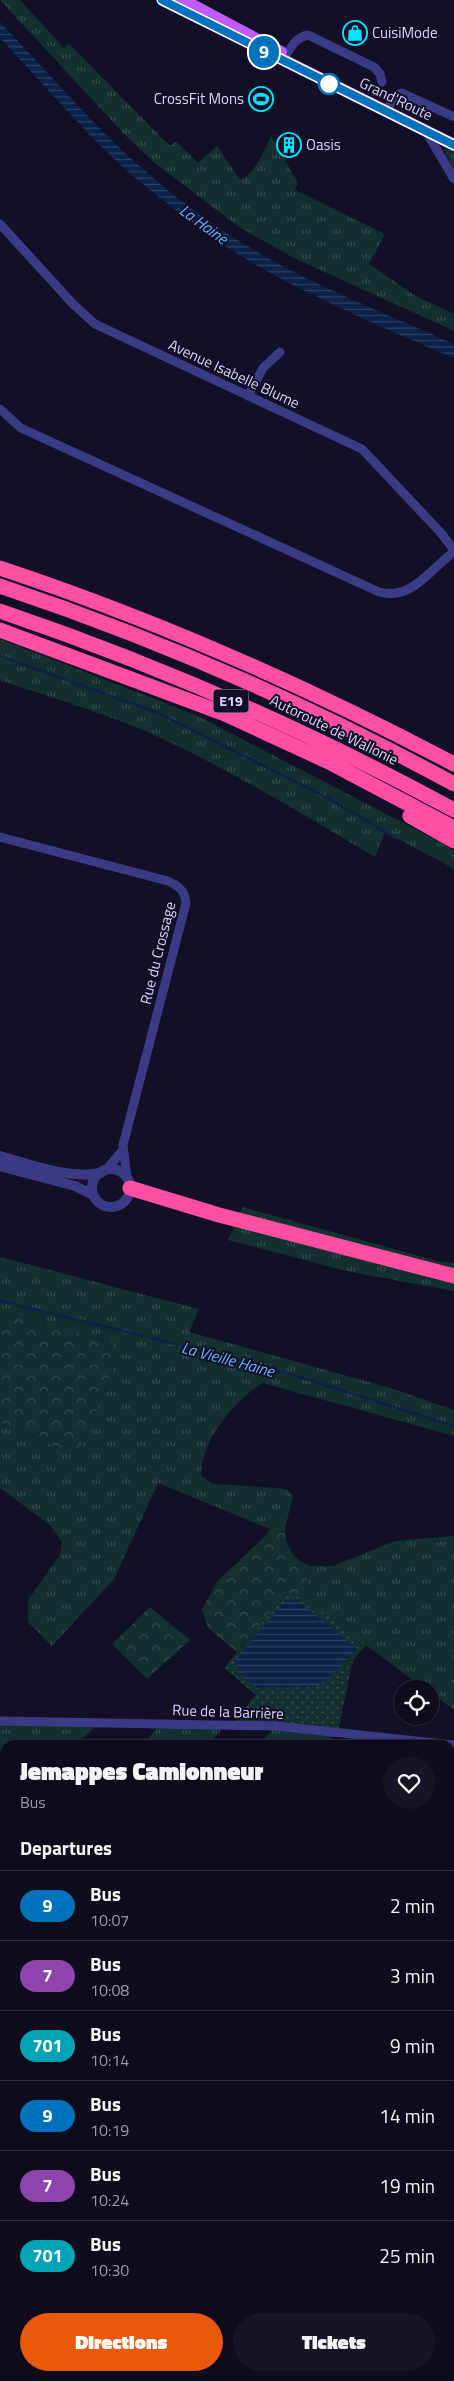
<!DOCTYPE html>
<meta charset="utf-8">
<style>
body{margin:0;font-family:"Titillium Web",sans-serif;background:#171425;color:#f1f3f6;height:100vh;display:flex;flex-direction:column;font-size:19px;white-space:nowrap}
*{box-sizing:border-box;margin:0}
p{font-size:16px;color:#9b9ba3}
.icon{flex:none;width:28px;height:28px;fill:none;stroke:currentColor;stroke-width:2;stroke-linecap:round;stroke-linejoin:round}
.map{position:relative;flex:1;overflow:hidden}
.sheet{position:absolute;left:0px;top:1740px;width:455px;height:641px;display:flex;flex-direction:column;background:#0e0b1c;border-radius:15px 15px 0 0;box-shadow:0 1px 4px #0004,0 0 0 1px #2e2b3b}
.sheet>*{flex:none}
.badge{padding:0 10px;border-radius:16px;font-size:18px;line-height:32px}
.fabs{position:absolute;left:394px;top:1680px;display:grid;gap:10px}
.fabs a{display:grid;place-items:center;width:45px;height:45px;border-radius:50%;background:#0e0b1c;box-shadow:0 1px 4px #0004,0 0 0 1px #2e2b3b;font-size:25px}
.map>.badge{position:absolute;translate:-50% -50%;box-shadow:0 0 0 2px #fff}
h2{padding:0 20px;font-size:19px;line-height:45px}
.round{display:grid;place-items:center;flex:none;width:52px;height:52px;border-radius:26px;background:#171425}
.head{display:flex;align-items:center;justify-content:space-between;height:85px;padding:0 20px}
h1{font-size:24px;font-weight:800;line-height:38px}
.action{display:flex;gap:10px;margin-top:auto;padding:10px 20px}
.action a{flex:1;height:58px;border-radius:30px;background:#ea580c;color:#fff;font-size:20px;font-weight:800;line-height:58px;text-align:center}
.action a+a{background:#171425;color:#f1f3f6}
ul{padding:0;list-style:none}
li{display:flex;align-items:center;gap:15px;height:70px;padding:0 20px;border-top:1px solid #2e2b3b}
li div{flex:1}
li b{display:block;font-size:19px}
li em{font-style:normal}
li .badge{min-width:55px;font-weight:700;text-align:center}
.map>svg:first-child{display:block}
.grass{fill:url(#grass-tufts)}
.forest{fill:url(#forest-crowns)}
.park{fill:url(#park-dots)}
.water{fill:url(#water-rules)}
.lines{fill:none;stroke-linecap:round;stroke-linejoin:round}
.stream{stroke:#0c2248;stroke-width:2.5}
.minor{stroke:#3d3a85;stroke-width:9}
.tertiary{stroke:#3d3a85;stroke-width:10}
.primary{stroke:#c25bff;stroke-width:12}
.motorway{stroke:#ff4fa3;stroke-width:15}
.line-casing{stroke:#fff;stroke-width:11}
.line{stroke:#0072bc;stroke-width:8}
.stop-dot{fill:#fff;stroke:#0072bc;stroke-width:2.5}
.labels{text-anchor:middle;stroke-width:4;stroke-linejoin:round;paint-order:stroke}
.shield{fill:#130f26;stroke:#9e99be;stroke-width:1}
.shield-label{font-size:14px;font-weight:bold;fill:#d9d4ff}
.poi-label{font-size:15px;fill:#d9d4ff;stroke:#130f26;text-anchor:start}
.street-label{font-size:15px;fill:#d9d4ff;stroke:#130f26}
.water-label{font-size:16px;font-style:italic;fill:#62b6ff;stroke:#130f26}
</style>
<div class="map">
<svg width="454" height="2381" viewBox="0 0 454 2381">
<defs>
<pattern id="grass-tufts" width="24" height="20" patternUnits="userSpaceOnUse" patternTransform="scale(1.25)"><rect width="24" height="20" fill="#12302f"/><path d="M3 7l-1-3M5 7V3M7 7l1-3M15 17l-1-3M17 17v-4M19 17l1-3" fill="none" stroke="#344d4e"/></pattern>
<pattern id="forest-crowns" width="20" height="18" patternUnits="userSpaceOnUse" patternTransform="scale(1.25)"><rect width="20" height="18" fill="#12302f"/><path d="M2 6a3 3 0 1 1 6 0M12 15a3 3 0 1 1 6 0" fill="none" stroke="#344d4e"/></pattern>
<pattern id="park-dots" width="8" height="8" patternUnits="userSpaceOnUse" patternTransform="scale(1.25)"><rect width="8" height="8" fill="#12302f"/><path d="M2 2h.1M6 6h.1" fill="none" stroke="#344d4e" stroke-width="1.8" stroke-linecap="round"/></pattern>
<pattern id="water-rules" width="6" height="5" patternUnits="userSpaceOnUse" patternTransform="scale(1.25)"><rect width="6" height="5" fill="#0c2248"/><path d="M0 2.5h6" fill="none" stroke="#2f4163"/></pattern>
</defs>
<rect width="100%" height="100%" fill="#130f26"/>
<path class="grass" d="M0,0H20L64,48L69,44L170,146L176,141L198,163L217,146L240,180C256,172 264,152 271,136L298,183L295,190L385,234L369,264L416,296L454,314V331L292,257L239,227L156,164L126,136Z
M445,148L454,152V170L444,150Z
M0,639L196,715L440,842L454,851V870L444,863L385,832L375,857C306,816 237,774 165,740C112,715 55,699 0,680Z
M242,1207L437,1261L454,1263V1269L239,1215Z
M236,1223L454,1280V1291L346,1271L228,1240Z
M0,1257L199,1309L189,1332L387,1387L454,1410V1436L263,1383C234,1400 201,1441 201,1476L213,1484L280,1488L288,1490L293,1497L285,1527L273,1525L270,1529L158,1483L114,1579L52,1646L28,1622V1600L60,1555L62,1542L50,1525L0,1488V1423L77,1456L123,1346L0,1311Z
M454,1536V1710L430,1692V1689H425L302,1597L311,1590L305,1579L310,1566H333L395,1541Z
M0,1721L98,1724L76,1745H5V2376H450V2221L454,2227V2381H0Z
M161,1724L223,1725L220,1732L208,1745H142Z
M276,1726L338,1732L325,1745H258Z"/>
<path class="forest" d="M0,1311L123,1346L77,1456L0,1423Z
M273,1525L285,1527C286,1547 291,1558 310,1566L305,1579L310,1584L311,1590L302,1597L287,1592L237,1652L208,1628L202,1609L218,1581L266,1535Z
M150,1607L190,1640L147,1679L112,1644Z"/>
<path class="park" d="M287,1592L302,1597L367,1645L353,1660L338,1732L231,1725L256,1695L224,1668Z"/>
<path class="water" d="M0,22C48,72 93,126 145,171C188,209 238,243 288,269C342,297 399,319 454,344V358C397,334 340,309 285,281C232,254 183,217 138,180C89,139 44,84 0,38Z
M297,1600L357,1649L328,1679L316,1687L257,1688C247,1680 233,1672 237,1658L285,1601Z"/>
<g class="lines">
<path class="stream" d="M0,656L158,713L322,795L396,838
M0,1301L225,1356L306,1379L454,1426
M450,2104H454"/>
<path class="minor" d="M286,55C292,45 297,37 308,35L374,67L380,74L382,82
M389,106L397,95L402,93L454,117
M427,133L454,179
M0,224L73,304L95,324L362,449L441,533L454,550
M248,396L263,368L280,352
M0,409L21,428L34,434L379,592C412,601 430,569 454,552
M0,837L168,881C179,886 185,891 186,903L123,1145L127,1178
M106,1170L123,1150
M0,1721L276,1726L454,1745
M205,2381L209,2376"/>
<path class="tertiary" d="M0,1156C33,1165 67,1179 101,1173
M0,1166L75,1186L93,1195
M92 1188a19 19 0 1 1 38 0a19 19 0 1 1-38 0Z"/>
<path class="primary" d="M163,0L454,145
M183,0L281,52"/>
<path class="motorway" d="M0,568C157,620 308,687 454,764
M0,586C156,638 309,705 454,784
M0,611C156,664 309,731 454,810
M0,630L225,714L331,763L454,828
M410,816L454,841
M130,1188L219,1215L454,1276"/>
</g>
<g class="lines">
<defs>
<path id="line" d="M162,0L454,145"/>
</defs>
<use href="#line" class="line-casing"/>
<use href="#line" class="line"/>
</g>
<defs>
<symbol id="shop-ring" viewBox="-11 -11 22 22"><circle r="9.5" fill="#130f26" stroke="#00e5ff" stroke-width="1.5"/><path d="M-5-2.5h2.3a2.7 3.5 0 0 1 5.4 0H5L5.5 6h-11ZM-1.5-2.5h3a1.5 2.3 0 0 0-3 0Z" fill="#00e5ff"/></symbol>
<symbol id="stadium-ring" viewBox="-11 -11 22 22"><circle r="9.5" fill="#130f26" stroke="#00e5ff" stroke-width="1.5"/><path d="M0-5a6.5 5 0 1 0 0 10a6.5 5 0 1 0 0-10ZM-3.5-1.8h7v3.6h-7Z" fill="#00e5ff"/></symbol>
<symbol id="building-ring" viewBox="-11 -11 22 22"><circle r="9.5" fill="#130f26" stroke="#00e5ff" stroke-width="1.5"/><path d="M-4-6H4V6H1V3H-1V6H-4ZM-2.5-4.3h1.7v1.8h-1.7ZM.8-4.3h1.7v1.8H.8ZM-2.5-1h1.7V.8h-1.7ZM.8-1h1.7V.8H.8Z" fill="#00e5ff"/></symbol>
</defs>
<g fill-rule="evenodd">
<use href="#shop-ring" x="341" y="19" width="28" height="28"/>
<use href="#stadium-ring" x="247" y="85" width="28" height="28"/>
<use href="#building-ring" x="275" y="131" width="28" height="28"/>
</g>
<circle class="stop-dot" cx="329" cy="84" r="10"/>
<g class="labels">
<rect class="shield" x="213.5" y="689.5" width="35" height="23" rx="4"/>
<g class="shield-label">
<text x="231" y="706">E19</text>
</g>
<g class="poi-label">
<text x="372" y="38">CuisiMode</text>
<text x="244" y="104" text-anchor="end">CrossFit Mons</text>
<text x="306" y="150">Oasis</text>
</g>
<g class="street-label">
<text transform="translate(396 99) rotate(26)" y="5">Grand'Route</text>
<text transform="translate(234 374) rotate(25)" y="5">Avenue Isabelle Blume</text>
<text transform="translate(334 730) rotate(26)" y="5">Autoroute de Wallonie</text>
<text transform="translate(158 953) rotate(-76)" y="5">Rue du Crossage</text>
<text transform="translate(228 1712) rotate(2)" y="5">Rue de la Barrière</text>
</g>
<g class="water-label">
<text transform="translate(204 224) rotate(36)" y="6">La Haine</text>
<text transform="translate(228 1359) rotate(15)" y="6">La Vieille Haine</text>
</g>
</g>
</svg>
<div class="fabs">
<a><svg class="icon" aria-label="locate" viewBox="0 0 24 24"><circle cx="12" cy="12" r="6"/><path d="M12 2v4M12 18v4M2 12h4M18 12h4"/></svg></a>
</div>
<b class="badge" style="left:264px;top:52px;background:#0072bc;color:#fff">9</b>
<section class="sheet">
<div class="head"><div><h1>Jemappes Camionneur</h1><p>Bus</p></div><a class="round"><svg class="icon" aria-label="heart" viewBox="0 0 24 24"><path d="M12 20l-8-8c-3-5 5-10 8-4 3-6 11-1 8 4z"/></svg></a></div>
<h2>Departures</h2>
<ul>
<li><span class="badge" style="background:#0072bc;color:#fff">9</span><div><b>Bus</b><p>10:07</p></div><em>2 min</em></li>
<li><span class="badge" style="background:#8e44ad;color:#fff">7</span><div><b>Bus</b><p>10:08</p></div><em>3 min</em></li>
<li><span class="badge" style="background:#00a3b4;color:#fff">701</span><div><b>Bus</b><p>10:14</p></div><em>9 min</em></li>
<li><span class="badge" style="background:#0072bc;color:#fff">9</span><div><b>Bus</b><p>10:19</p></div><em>14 min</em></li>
<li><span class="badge" style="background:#8e44ad;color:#fff">7</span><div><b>Bus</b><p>10:24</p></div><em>19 min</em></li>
<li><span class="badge" style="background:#00a3b4;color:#fff">701</span><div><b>Bus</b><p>10:30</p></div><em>25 min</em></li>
</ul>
<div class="action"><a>Directions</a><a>Tickets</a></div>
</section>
</div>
